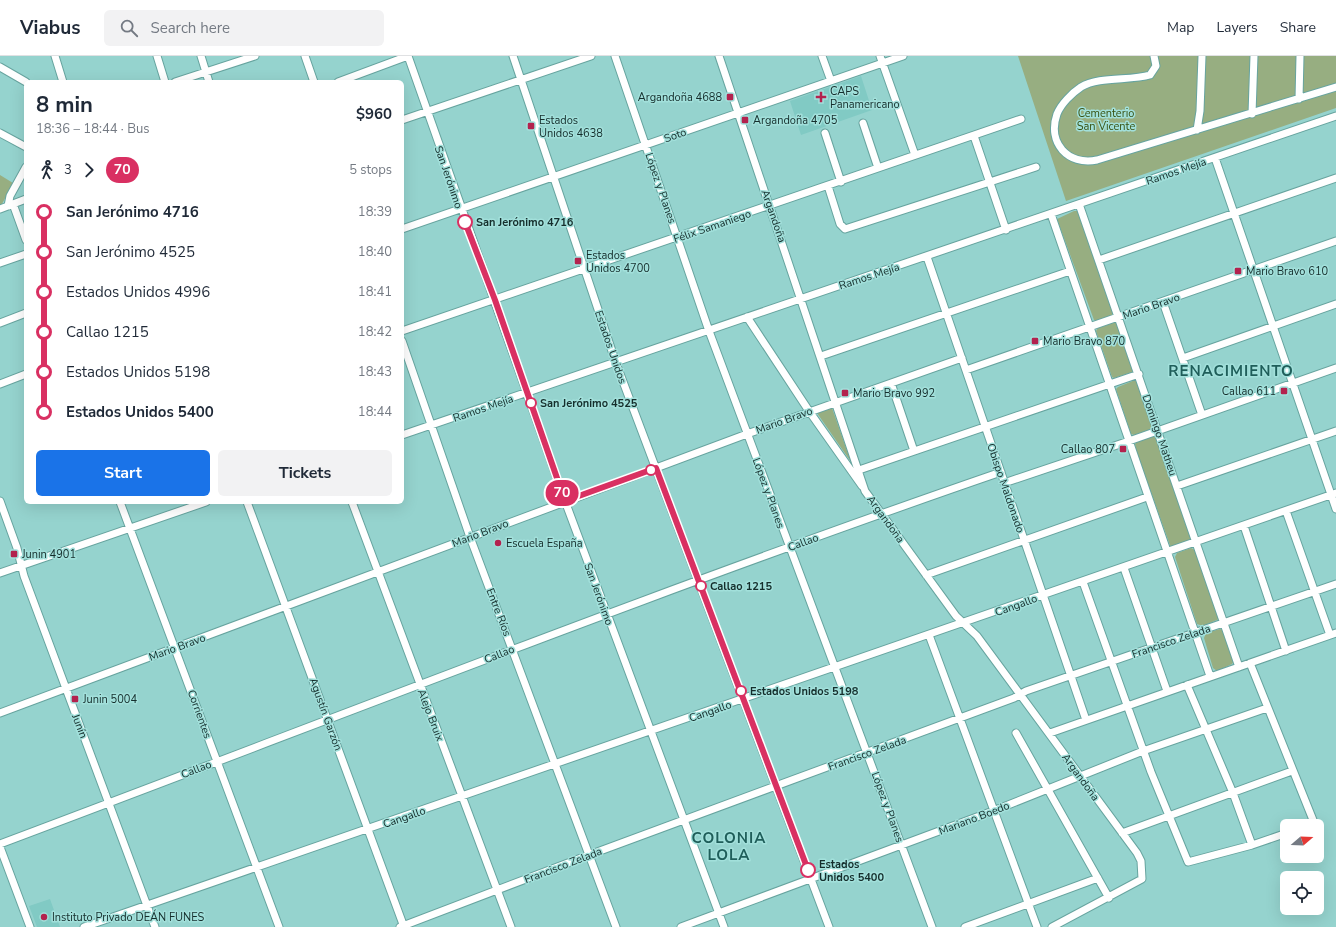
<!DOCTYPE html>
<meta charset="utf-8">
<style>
body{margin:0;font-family:"Nunito Sans",sans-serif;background:#f2f2f3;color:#1f2937;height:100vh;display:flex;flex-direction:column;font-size:15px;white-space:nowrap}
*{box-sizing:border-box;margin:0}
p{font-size:13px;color:#747a83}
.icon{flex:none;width:22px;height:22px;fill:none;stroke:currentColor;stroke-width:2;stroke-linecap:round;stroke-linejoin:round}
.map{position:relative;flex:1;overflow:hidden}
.sheet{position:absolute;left:24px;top:24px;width:380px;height:424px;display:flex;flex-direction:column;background:#fff;border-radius:6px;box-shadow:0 4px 16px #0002}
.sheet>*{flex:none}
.badge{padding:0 8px;border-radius:13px;font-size:14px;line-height:26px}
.needle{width:26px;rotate:71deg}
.controls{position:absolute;left:1280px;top:763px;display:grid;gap:8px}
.controls a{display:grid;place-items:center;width:44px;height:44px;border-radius:6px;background:#fff;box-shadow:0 4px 16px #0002;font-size:20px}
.map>.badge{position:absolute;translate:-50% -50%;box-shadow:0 0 0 2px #fff}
.legs{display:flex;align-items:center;gap:6px;height:44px;padding:0 12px;font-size:13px}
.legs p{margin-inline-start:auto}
.summary{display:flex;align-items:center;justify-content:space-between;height:68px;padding:0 12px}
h1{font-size:22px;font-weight:700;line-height:30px}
.cta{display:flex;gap:8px;margin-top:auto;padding:8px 12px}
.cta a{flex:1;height:46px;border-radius:6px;background:#1a73e8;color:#fff;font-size:16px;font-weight:700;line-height:46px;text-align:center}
.cta a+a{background:#f2f2f3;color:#1f2937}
ul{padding:0 12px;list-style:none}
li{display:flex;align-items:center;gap:14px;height:40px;font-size:15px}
li i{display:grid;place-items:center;width:6px;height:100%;margin:0 5px;background:currentColor}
li i::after{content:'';width:10px;height:10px;margin:-5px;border:3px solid;border-radius:50%;background:#fff}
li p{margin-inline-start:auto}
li:first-child i{background:linear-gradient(#0000 50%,currentColor 0)}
li:last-child i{background:linear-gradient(currentColor 50%,#0000 0)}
header{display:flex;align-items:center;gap:24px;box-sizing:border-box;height:56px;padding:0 20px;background:#fff;border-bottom:1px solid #e0e1e3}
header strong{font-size:19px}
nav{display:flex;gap:22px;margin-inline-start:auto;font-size:14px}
.search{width:280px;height:36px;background:#f2f2f3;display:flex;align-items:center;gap:10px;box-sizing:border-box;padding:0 14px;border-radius:6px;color:#747a83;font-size:15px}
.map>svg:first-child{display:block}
.built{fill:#81cac4}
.green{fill:#97ae81}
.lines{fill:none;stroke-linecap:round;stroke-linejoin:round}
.minor-casing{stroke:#67a49f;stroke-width:9}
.minor{stroke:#fff;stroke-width:7}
.line-1-casing{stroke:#fff;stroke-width:9}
.line-1{stroke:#d93062;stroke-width:6}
.poi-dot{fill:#b3224e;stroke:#a2e0db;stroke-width:1.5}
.stop-1-dot{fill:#fff;stroke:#d93062;stroke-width:2}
.labels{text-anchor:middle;stroke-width:3;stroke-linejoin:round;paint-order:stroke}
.poi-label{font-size:11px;fill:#152e2c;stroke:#a2e0db;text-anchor:start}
.park-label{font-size:11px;fill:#385212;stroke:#a2e0db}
.street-label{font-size:11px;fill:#152e2c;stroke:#a2e0db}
.stop-label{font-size:11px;font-weight:bold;fill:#152e2c;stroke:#a2e0db;text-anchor:start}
.district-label{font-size:15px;font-weight:bold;letter-spacing:1px;fill:#1f5e5a;stroke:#a2e0db}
</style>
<header>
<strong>Viabus</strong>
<div class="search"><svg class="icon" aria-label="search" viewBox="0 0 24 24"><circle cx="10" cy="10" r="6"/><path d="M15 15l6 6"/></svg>Search here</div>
<nav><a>Map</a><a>Layers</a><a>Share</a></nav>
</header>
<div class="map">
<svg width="1336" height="871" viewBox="0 0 1336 871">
<rect width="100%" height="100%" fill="#95d3ce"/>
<path class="built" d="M861,20L872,54L801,79L790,45Z
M50,843L60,871H37L29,850Z"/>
<path class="green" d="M1018,0H1336V52L1066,145Z
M0,119L13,127L2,148H0Z
M1074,155H1078L1113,253L1112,259L1096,265L1094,264L1057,163Z
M1116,266L1119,269L1132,312V316L1114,322L1112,321L1096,275L1098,272Z
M1135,324L1137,325L1154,369L1151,373L1134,379L1131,378L1116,333L1118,331Z
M828,351L832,352L851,406L817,357L818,355Z
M1153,380H1156L1193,484L1171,492L1136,394L1135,388L1137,386Z
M1191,492L1195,494L1219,563L1203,570L1197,568L1175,501L1177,497Z
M1220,573L1225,575L1234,605L1232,608L1217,615L1213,612L1204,582L1206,577Z"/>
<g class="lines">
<defs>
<path id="minor" d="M55,0L63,26
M157,0L165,26
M201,0L209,26
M305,0L314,26
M408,0L565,445L724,871
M513,0L616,307L829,871
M615,0L709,275L932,871
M719,0L865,435L956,560L977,580L1137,797L1141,805L1142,823L1052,871
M822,0L831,25
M880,0L915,99
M1154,0L1156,10L1150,19C1130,25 1099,20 1081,31C1072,37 1061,48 1057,58C1047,87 1068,110 1097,104L1336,31
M0,11L26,26
M175,26L255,0
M338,26L408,0
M1299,43L1300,0
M1252,58L1254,0
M402,64L591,0
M863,67L878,112
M1197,74L1200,55L1202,0
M0,77L26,91
M825,77L841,126
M974,80L1006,174
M1215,102L1336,453
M828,130L840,168L845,173L1036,111
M13,148L26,184
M1079,148L1239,611
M8,150L10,140L26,111
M0,153L26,143
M1051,158L1210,620
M402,173L903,0
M927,201L1086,664
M1099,204L1336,122
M0,207L26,198
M1163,246L1202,359
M747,261L809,355L862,430
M0,267L26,257
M402,275L1021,63
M402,285L470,481L616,871
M821,300L1070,215
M1183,302L1336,248
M966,314L1336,185
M891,327L914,395
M0,328L26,318
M402,379L1336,60
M859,414L1139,318
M1004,427L1129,385L1336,312
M1177,430L1336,375
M0,445L17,492L24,520L155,871
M120,446L279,871
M247,446L404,871
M352,446L511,871
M1286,455L1330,579
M1244,470L1286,595
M1124,512L1167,635
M0,517L206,446
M926,519L1147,441
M1083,526L1151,716L1188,806L1252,789L1287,777
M929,579L1037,871
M1250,607L1313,764V766L1308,770
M1187,629L1233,737L1252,789
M0,657L747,378L962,302
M1016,677L1109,842
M1050,677L1336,577
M1122,777L1292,715
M0,788C333,663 664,532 1001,416
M0,791L30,871
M84,871L1336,437
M400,871L589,799L1014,642L1026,635L1336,528
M681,871L993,755L1143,695L1267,652
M965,871L1098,822"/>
</defs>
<use href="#minor" class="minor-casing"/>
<use href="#minor" class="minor"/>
</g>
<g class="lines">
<defs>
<path id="line-1" d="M465,166L495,244L565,445L656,412L808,814"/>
</defs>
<use href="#line-1" class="line-1-casing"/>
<use href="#line-1" class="line-1"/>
</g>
<g class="poi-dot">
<rect x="726" y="37" width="8" height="8" rx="2"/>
<path d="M819 35h4v4h4v4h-4v4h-4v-4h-4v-4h4z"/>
<rect x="741" y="60" width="8" height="8" rx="2"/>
<rect x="527" y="66" width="8" height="8" rx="2"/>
<rect x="574" y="201" width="8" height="8" rx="2"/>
<rect x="1234" y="211" width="8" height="8" rx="2"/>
<rect x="1031" y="281" width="8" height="8" rx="2"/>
<rect x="1280" y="331" width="8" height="8" rx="2"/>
<rect x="841" y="333" width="8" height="8" rx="2"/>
<rect x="1119" y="389" width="8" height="8" rx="2"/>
<circle cx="498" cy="487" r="4"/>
<rect x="10" y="494" width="8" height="8" rx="2"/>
<rect x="71" y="639" width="8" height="8" rx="2"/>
<circle cx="44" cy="861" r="4"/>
</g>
<g class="stop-1-dot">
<circle cx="465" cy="166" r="7"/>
<circle cx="531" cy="347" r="5"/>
<circle cx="651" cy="414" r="5"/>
<circle cx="701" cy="530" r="5"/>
<circle cx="741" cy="635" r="5"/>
<circle cx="808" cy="814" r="7"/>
</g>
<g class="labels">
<g class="poi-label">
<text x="830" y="39">CAPS<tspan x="830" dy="13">Panamericano</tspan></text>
<text x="722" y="45" text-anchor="end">Argandoña 4688</text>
<text x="539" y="68">Estados<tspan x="539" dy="13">Unidos 4638</tspan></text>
<text x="753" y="68">Argandoña 4705</text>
<text x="586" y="203">Estados<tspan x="586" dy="13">Unidos 4700</tspan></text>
<text x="1246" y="219">Mario Bravo 610</text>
<text x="1043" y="289">Mario Bravo 870</text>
<text x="1276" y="339" text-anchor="end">Callao 611</text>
<text x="853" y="341">Mario Bravo 992</text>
<text x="1115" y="397" text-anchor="end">Callao 807</text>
<text x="506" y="491">Escuela España</text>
<text x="22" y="502">Junin 4901</text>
<text x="83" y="647">Junin 5004</text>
<text x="52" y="865">Instituto Privado DEÁN FUNES</text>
</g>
<g class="park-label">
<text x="1106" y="61">Cementerio<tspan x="1106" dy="13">San Vicente</tspan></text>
</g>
<g class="street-label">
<text transform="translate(675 79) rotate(-19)" y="4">Soto</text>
<text transform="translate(1176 115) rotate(-19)" y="4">Ramos Mejía</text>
<text transform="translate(449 121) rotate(71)" y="4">San Jerónimo</text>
<text transform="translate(661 132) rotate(71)" y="4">López y Planes</text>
<text transform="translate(774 160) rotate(71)" y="4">Argandoña</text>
<text transform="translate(712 170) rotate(-19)" y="4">Félix Samaniego</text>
<text transform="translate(869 220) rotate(-18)" y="4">Ramos Mejía</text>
<text transform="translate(1151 250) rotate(-19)" y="4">Mario Bravo</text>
<text transform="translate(611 291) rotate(71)" y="4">Estados Unidos</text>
<text transform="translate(483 352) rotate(-19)" y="4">Ramos Mejía</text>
<text transform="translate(784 364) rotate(-20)" y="4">Mario Bravo</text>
<text transform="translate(1160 379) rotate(71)" y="4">Domingo Matheu</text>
<text transform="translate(1006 432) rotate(71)" y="4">Obispo Maldonado</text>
<text transform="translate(769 437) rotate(70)" y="4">López y Planes</text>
<text transform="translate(886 463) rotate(54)" y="4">Argandoña</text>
<text transform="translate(480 477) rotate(-21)" y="4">Mario Bravo</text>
<text transform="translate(803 486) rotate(-20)" y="4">Callao</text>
<text transform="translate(599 538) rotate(70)" y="4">San Jerónimo</text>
<text transform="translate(1016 549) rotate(-20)" y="4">Cangallo</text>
<text transform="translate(499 556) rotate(69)" y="4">Entre Ríos</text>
<text transform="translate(1171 585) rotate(-19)" y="4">Francisco Zelada</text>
<text transform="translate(177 591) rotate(-20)" y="4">Mario Bravo</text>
<text transform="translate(499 598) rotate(-22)" y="4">Callao</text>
<text transform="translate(710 655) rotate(-19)" y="4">Cangallo</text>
<text transform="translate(200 658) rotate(70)" y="4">Corrientes</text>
<text transform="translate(326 658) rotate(70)" y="4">Agustín Garzón</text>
<text transform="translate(431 659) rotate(69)" y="4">Alejo Bruix</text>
<text transform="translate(80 670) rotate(69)" y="4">Junín</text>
<text transform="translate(867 697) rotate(-20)" y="4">Francisco Zelada</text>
<text transform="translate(196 713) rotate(-21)" y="4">Callao</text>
<text transform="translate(1081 721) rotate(54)" y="4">Argandoña</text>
<text transform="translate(888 751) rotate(70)" y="4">López y Planes</text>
<text transform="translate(404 761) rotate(-19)" y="4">Cangallo</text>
<text transform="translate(974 762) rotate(-21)" y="4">Mariano Boedo</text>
<text transform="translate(563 809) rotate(-21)" y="4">Francisco Zelada</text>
</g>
<g class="stop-label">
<text x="476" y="170">San Jerónimo 4716</text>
<text x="540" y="351">San Jerónimo 4525</text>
<text x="710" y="534">Callao 1215</text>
<text x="750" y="639">Estados Unidos 5198</text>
<text x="819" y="812">Estados<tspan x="819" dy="13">Unidos 5400</tspan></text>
</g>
<g class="district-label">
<text x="1231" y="320">RENACIMIENTO</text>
<text x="729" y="787">COLONIA<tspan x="729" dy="17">LOLA</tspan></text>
</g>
</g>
</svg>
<div class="controls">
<a><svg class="needle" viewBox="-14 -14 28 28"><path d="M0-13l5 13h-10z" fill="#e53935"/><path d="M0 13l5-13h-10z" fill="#747a83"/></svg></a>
<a><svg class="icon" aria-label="locate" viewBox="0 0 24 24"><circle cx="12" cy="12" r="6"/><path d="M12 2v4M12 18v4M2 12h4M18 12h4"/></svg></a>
</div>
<b class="badge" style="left:562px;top:437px;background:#d93062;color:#fff">70</b>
<section class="sheet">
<div class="summary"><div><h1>8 min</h1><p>18:36 – 18:44 · Bus</p></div><b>$960</b></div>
<div class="legs"><svg class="icon" aria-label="walk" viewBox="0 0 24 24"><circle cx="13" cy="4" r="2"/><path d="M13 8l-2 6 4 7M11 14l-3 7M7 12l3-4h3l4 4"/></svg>3<svg class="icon" aria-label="forward" viewBox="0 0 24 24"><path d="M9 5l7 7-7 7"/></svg><b class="badge" style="background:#d93062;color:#fff">70</b><p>5 stops</p></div>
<ul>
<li><i style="color:#d93062"></i><b>San Jerónimo 4716</b><p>18:39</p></li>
<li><i style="color:#d93062"></i><span>San Jerónimo 4525</span><p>18:40</p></li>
<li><i style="color:#d93062"></i><span>Estados Unidos 4996</span><p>18:41</p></li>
<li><i style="color:#d93062"></i><span>Callao 1215</span><p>18:42</p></li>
<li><i style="color:#d93062"></i><span>Estados Unidos 5198</span><p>18:43</p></li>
<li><i style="color:#d93062"></i><b>Estados Unidos 5400</b><p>18:44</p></li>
</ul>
<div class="cta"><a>Start</a><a>Tickets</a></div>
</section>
</div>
